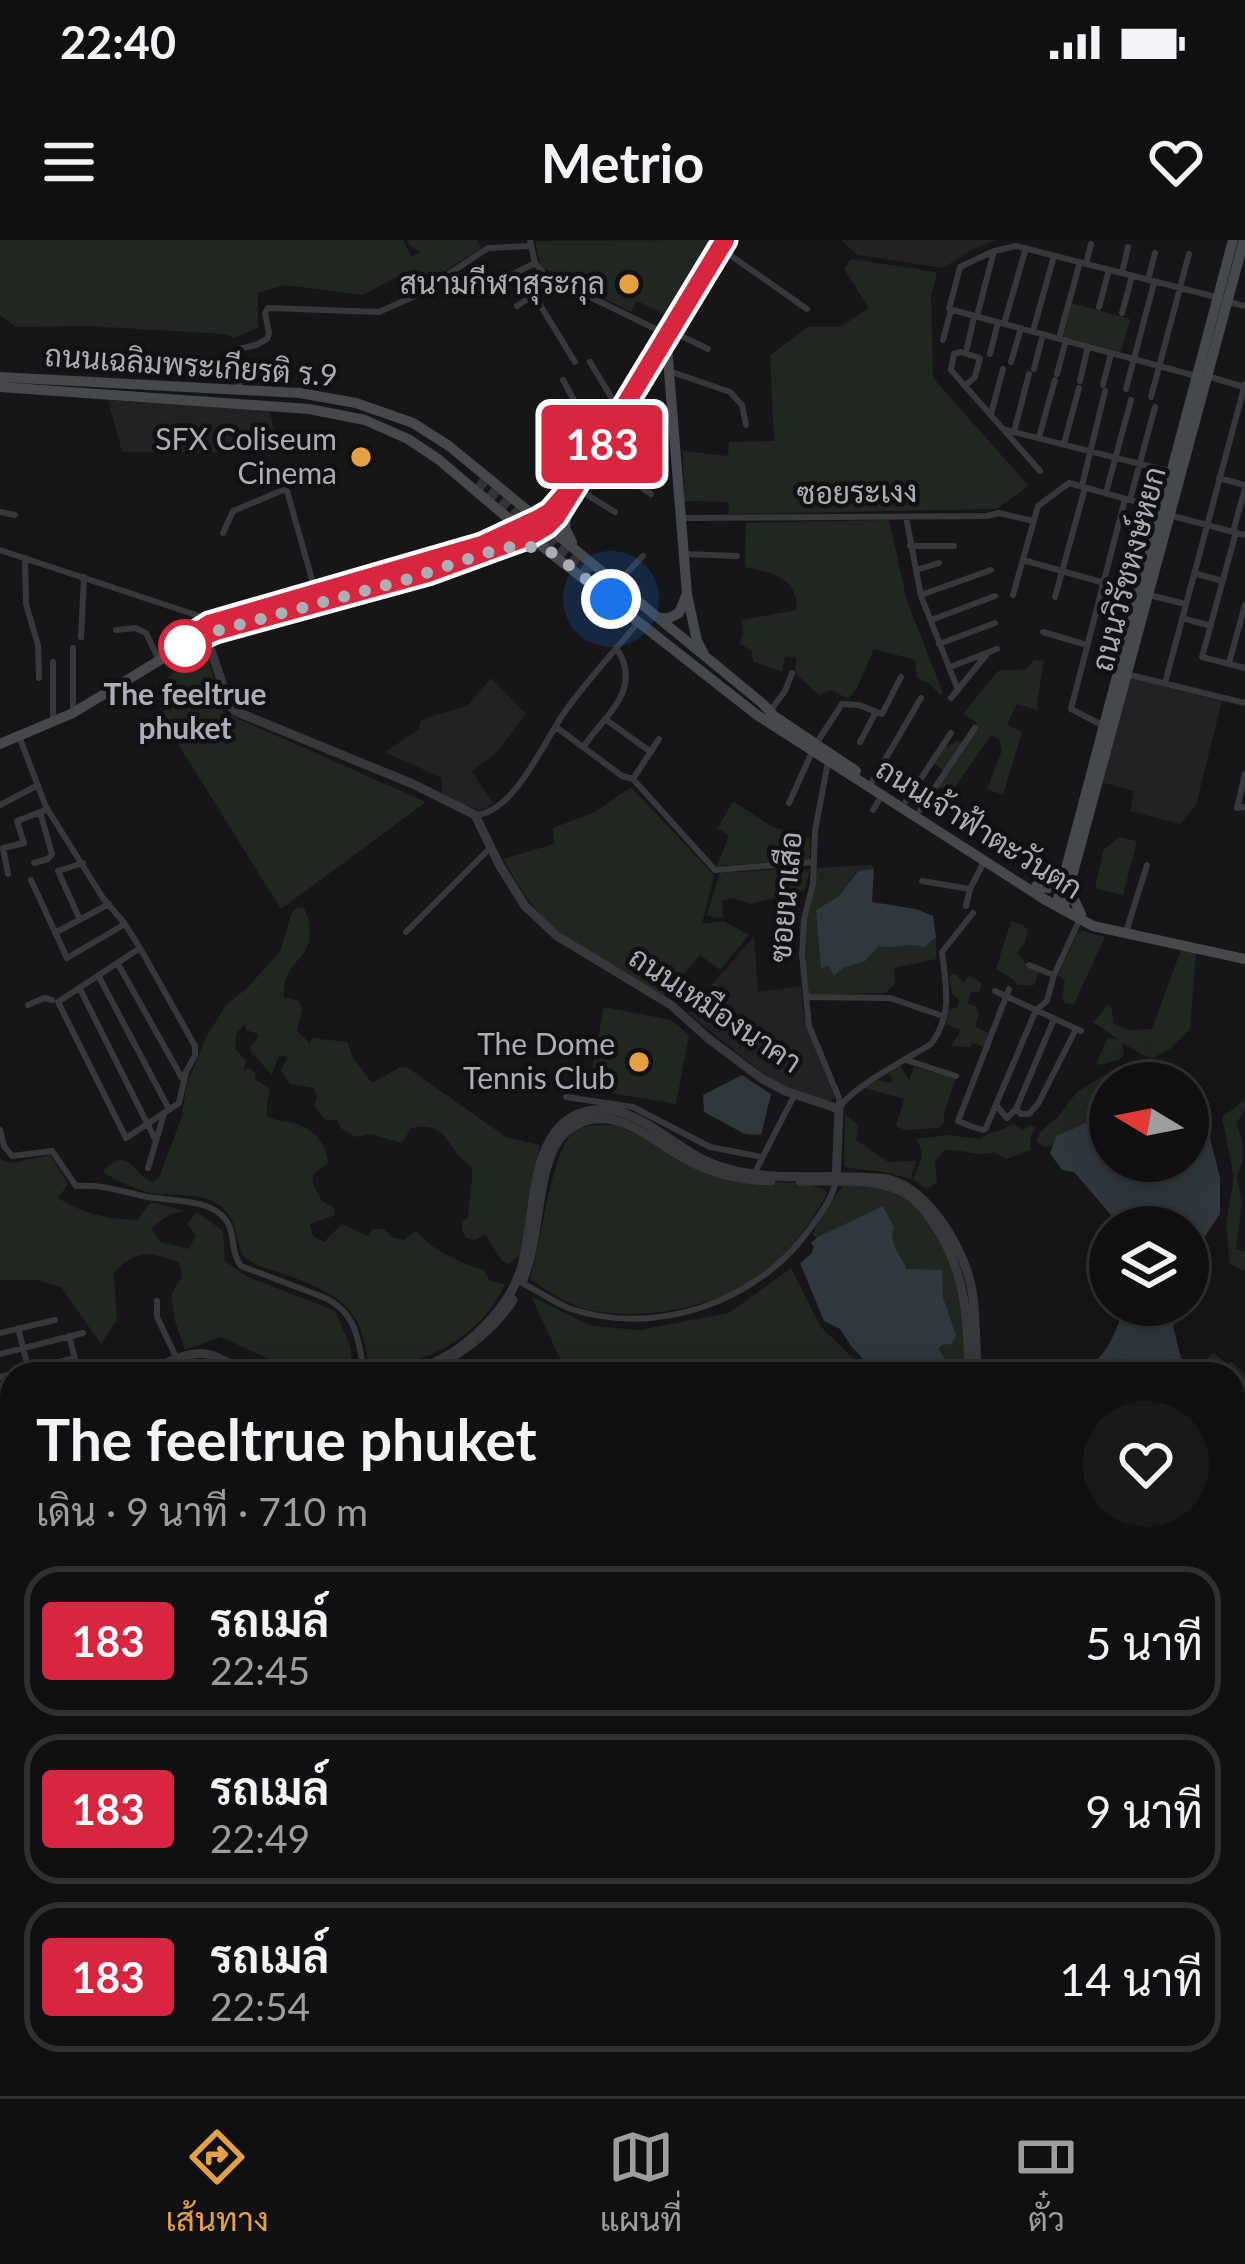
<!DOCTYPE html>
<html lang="th">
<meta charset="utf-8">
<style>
body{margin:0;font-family:Lato,Sarabun,sans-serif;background:#19191b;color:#f1f3f6;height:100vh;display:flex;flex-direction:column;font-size:45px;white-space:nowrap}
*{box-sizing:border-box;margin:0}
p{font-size:39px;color:#9c9d9f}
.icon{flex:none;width:66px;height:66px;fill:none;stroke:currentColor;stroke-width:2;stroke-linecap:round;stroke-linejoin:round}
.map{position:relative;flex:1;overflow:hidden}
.panel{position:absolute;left:0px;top:1122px;width:1245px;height:735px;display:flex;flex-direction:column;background:#101012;border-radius:36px 36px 0 0;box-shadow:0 6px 30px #0003,0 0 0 3px #303032}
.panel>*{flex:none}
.badge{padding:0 24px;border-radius:9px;font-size:42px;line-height:78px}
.needle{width:78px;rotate:280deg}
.fabs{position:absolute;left:1089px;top:822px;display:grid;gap:24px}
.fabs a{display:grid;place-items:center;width:120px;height:120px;border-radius:50%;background:#101012;box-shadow:0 6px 30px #0003,0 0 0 3px #303032;font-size:60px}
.you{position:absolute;width:60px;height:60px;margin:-30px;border:9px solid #fff;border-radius:50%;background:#1a73e8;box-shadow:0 0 0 18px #1a73e833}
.map>.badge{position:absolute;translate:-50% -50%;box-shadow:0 0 0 6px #fff}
.round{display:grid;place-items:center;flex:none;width:126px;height:126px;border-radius:63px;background:#19191b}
.head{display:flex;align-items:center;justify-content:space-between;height:204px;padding:0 36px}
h1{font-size:57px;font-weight:700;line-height:90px}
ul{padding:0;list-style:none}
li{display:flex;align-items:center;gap:36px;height:150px;margin:0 24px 18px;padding:0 12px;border:6px solid #303032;border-radius:36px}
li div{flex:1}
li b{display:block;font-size:45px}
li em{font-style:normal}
li .badge{min-width:132px;font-weight:700;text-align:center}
.status{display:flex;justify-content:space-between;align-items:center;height:84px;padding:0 60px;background:#101012;direction:ltr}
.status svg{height:33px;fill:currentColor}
header{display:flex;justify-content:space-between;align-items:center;height:156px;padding:0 36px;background:#101012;font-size:54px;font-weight:700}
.dock{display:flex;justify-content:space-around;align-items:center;height:168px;border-top:3px solid #303032;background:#101012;font-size:33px;color:#9c9d9f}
.dock a{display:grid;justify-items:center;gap:6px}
.dock .active{color:#e5a140}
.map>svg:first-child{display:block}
.built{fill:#222225}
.green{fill:#202721}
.water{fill:#2f383d}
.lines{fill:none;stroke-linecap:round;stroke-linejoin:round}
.secondary-tunnel{stroke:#333438;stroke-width:10;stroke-dasharray:10 5;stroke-linecap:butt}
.minor{stroke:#37383c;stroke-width:6}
.tertiary{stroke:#37383c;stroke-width:9}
.secondary{stroke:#45484c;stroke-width:10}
.line-casing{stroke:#fff;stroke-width:27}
.line{stroke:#d7263d;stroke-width:18}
.walk{stroke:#a9aeb7;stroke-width:12;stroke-dasharray:0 21.6}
.poi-dot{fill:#e5a140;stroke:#111113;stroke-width:4.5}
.stop-dot{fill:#fff;stroke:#d7263d;stroke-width:6}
.labels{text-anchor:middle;stroke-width:9;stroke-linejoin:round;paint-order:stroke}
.poi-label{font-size:30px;fill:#a9aeb7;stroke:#111113;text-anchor:end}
.street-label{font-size:30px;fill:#a9aeb7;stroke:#111113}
.stop-label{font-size:30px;font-weight:bold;fill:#a9aeb7;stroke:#111113}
</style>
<div class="status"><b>22:40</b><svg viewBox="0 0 49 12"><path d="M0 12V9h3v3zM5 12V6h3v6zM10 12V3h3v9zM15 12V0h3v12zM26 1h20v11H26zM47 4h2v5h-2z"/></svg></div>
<header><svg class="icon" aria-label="menu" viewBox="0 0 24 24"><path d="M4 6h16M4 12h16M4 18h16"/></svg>Metrio<svg class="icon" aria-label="heart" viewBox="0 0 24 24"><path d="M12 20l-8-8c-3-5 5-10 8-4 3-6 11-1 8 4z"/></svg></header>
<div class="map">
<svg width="1245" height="1856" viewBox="0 0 1245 1856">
<rect width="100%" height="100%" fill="#161618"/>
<path class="built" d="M841,0H998L975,8L943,28L857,15Z
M108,160L269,171L280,213L122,212Z
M1127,437L1222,461L1196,565L1180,584L1130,571L1134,551L1100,542Z
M491,438L526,474L498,511L472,531L493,563L482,571L442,557V538L385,512L419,489L421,480L468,465Z
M754,696L758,752L801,746L803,772L835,858L828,862L786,848L761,832L688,773Z
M12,1162V1435L0,1424V1166Z"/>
<path class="green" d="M0,0H403L411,17L421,12L410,6L407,0H477L481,8L409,54L397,37L363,55L285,45L258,53V88L234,98L224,94L89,86L16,87L0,75Z
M709,0L664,74L637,61L631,72L541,27L535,1Z
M851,19L937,32L931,56L933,138L1029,246L996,269L729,274L728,262L684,261L683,211L728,216L729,202L774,201L770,115L808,87H840L869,68L844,29Z
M1071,63L1130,79L1121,112L1062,96Z
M889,280L907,361L943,453L940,455L930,444L917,438L915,420L874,409L857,448L848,459L832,450L819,455L795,433L796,418L785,416L782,432L753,421L752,411L739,403L743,394L742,380L797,370C797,337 773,333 745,327L746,283Z
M206,411L223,472L426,562L281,669L160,475L178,457L168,437Z
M1034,420L1044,421L1037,463L1038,470L1017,464L1007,485L1022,492L1003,555L987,549L1002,510L999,499L991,495L951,553L939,547L944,531L934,523L945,506H949L956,500L965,503L977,483L963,474L998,431L1026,429Z
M631,547L714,635L702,684L724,681L749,695L720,730L700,715L664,756C621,730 568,707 535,668C522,653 513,636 503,619L554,604L553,588L595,572Z
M733,561L771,586L810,599V620L717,626L729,596L718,588Z
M1119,597L1137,601L1123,655L1095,648L1104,609Z
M872,625L874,629L857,631L838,657L830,726C851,729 864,721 879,706C894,710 911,701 924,708L936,697V719L894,728L895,744L885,753L809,755L806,749L805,694L817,628Z
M783,629L810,630L804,651L751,664L732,658L722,661L723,677L715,678L707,675L720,633Z
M298,667L305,669C324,724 281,713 284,757L299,761L302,769L297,791L310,803L312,798L347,802L353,818L372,843L400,827L408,828L506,897L540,905L521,1014L509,1024L502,1021L485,994L475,1000L466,998L462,991V982L469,976C467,964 475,935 471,927C468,922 461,919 457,914C443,893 438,883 411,888L402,903L371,894L356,897L341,888L337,880H325L314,865L317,859L314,848L290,844L281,830L287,819L285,815L278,817L272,835L250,811V807L258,798V794L246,790L245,784L236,794L235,809L246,821L244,830L248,828L255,832L256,840L270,849L267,861V876C282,884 285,880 297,884C315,890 328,906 328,923L314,934L312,942L322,961L333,967L335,975L310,984L313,996L324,1002L342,984L368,996L372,989H384L392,997L404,1000L416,991C422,996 426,1002 432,1006C448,1017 466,1024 483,1030L490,1041L505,1044C481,1098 424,1125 369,1131C364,1071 344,1056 289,1036C274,1030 258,1027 245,1018C235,1004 238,986 228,974C212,951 179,956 156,954C142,952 114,940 103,932C128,904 133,934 152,942L159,938L182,876L187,843L207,796L226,765L246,749L280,712L292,672Z
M1011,681L1023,685L1028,691L1025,702L1017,713L1026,724L1039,732L1034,745H1017L1014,740L996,729Z
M1082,691L1105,697L1074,764L1065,763L1062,759L1065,740L1058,735L1077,694Z
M1181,710L1196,713L1190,789L1170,809L1151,819L1122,803L1124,814L1119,820L1100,825L1096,823L1108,798L1119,800L1093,782L1108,765L1112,768L1113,783L1128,790L1152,789Z
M952,734H956L963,743L969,736L982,743L979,752H971L967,764L976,766L979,773L975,786L990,794L986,807L973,803L969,807L951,806L961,790L945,784L949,769L957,768L959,759L952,754L949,738Z
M604,767L671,780L689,795L676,864L588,849Z
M900,825L909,840L914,827L956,838L944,873V882L939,888L905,890L896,886L904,859L865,848L878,840L891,843L892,837L888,834Z
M1120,825L1125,833H1134L1141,825L1147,835L1154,838L1162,833L1166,837L1165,843H1110C1110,875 1084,885 1057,895L1053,905L1044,907L1036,902L1041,891L1057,878L1077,852Z
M1245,860V869L1236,884C1245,903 1245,917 1237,936L1242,962L1236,1009L1245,1011V1032L1230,1024L1226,985L1234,937L1222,877Z
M845,874L858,885L856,900L888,922L916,921L911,939L885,932L848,928L844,925Z
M1013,884L1023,890L1030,885L1035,887L1030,899L1031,910L1006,919L994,912C978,917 962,909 945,910L935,921L937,942L927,949L913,940C919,919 927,923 917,899L947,895L980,899C991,891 1002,891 1013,884Z
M615,885C660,902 694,936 744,942C772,945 802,937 827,952L825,958C807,988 788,1016 759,1037C715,1068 631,1084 579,1067C563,1061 544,1049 530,1039C541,1007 551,906 576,890C587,884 603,885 615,885Z
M50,915L68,944L58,958C82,974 109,979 137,980L151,962L185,971L171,974L151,988L160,1002L189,1009L196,995L187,984L197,972L223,991L225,1021L246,1036L335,1071L350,1106L354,1133L319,1134L313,1124L278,1123L221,1097L185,1110L175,1081L171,1055L182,1036L179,1022C149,1012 137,1008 114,1033L117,1080L101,1104L61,1047L36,1040H0V919L11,923Z
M844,945C859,946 877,946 891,950C907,955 917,968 926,981C963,1036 964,1070 965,1134H944L934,1122L942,1104L956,1095L943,1057L941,1040L908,1029L894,1007L883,967L825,996L817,998L812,994L831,961Z
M791,1028L820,1086L859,1124L865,1134H567L531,1056L591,1086L640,1090L729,1073Z
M1213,1113L1228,1124L1232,1122L1245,1134V1344L1233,1343V1134H1192Z
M1233,1427L1245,1446V1837L1233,1832Z
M0,1437L12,1448V1627L0,1616Z
M0,1621L12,1632V1845H24L26,1856H0Z
M139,1845H650L644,1856H136Z
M653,1845H1046L1063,1856H647Z
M1076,1845H1229L1227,1856H1085Z"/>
<path class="water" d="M874,629L872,662L916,669L933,676L936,697L924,708C912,701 894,710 879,706L865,721L843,728L834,736L829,726L821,728L816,670L838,657L858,631Z
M742,835L771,854L761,895L745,894L704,872L703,855Z
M1110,858V921H1188V888L1205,878L1220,938V974L1189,1020L1194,1048L1188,1058V987H1110L1112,976L1074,932L1062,930L1050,913L1057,895C1079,887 1097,880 1110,858Z
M883,966L894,988C888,1004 901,1015 907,1029L942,1030L943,1057L956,1095L952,1104L942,1105L939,1109L946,1121L934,1122L931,1134H877L851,1106L840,1089L824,1081L800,1023L811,1014L814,1007L811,1003L818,997Z
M1126,1065H1184L1173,1086L1182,1122L1163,1134H1054L1060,1127C1103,1137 1112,1098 1126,1065Z"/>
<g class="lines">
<path class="secondary-tunnel" d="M477,242L593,337"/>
<path class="minor" d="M530,0L535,23L545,35L666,94
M720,8L807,69
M1086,24L1091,4
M1122,33L1128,7
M507,37L535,23
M1148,40L1155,13
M534,55L575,122
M1229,62L1245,66
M517,66L554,41
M1099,67L1109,30
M1122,73L1132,36
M977,76L994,11
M1004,84L1026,8
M669,90L708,109
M1033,91L1054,16
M1059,98L1080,22
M943,100L951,70
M967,108L974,77
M990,114L998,82
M590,122L619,170
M1011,122L1021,88
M1034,129L1043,94
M669,131L730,152L742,165L746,185
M1057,134L1066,100
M1196,136L949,69L960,27L994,11L1016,6L1216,57
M1207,136L1244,147
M563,140L588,186L602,203
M1080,141L1088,106
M966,145L975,137L980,118L961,112L954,114L951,130L1040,231
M1103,145L1111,114
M239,148V109L256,105L267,99L269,93L265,73L268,68L379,72L415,56L488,8L531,6
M1126,149L1154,43
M1151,157L1189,14
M991,174L1003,129
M1006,190L1172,232
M1014,192L1029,134
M1039,197L1055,140
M1064,204L1079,148
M598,217L651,254
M1219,238L1245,245
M1083,242L1105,151
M576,248L615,272
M1107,249L1131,160
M1131,256L1155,167
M0,272L15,275
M1169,275L1245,295
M906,277L921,356L958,450
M684,278L987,276L999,273L1033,281
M1233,292L1245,248
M1236,292L1202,417L1245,428
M223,293L233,271L283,250L287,251L315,350
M910,306H954
M0,310L199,376L211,385
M686,314L737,316
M25,318L26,364L38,405L39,438
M1023,320L1140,353
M916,330L939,323
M1194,333L1222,341
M617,343L643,316
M921,355L991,330
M1013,355L1038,266L1069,243L1162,269
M1149,355L1186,364
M1055,357L1085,248
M1182,378L1211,386
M931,380L995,356
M116,390L135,388L146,393L159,420
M1043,392L1087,405
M81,397L84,337
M939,404L995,383
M53,422V479
M1229,423L1245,365
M950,427L997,409
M1126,434L1245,463
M1165,443L1245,144
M951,458L987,414
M770,471L785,451L792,433
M73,473V408
M605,479L651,512
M1104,486L1071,469L1125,259
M556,487L622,536L633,539L715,630L814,622
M19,496L46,567L103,658L125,684L140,708L195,806V815L186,832L179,863L126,898L58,762L140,708
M860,502L876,472
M816,504L842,464L859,465L882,474L901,437
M584,506C606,474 643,449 617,409
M828,522L815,591L813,643L804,680L802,714L809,786L839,858V869
M1245,534L1237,568L1245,567
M633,539L659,499
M872,542L921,458
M906,561L951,493
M789,563L812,512
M0,565L38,545
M873,570L882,555
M920,570L975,488
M475,575C515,573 545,499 566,470C588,439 615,411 639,381
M34,623L48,619L52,614L40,572
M8,634L3,608L24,603L17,581L48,569
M31,640L67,718L125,684
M922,641L970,649
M966,666L970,649L985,620
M80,680L58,631L83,623
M1127,689L1147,625
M406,692L490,608
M55,693L109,664
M118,724L182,838
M1029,725L1053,735
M99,737L169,869
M80,749L155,899
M995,751L1081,791
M806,757L890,758L943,776
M28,765L44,758L52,760
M906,820L956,836
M566,857L633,867L710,907L762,917
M996,865L1007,878L1016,869L1054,779
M841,866C851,848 910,817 931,804C953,775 946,745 942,712L973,673
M1017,870L1021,874H1029L1038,864L1076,789
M968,885L958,881L1009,749
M970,886L983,890L986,888L1036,770L1047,761L1054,735L1079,681
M0,890L4,906L12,916L52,911L76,946C101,944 120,951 143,956C168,962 209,957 226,980C236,994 230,1011 241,1026L323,1057C357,1072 359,1101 364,1134
M148,928L164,874
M754,934L795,854
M522,1043C539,1051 554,1063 571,1069C657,1097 757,1062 809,990C820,975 831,960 836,942
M157,1061V1077L176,1117
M18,1088L29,1131
M0,1093L55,1080
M0,1114L83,1093
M13,1134L75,1118L69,1096
M0,1137L12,1134
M0,1211L12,1206
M0,1411L12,1422
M0,1844L26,1847L30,1856
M101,1856V1845"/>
<path class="tertiary" d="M206,396L230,466L235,471L413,544L475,575L500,626L525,666L557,696L671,765L709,799L761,838L785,851L839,869L836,942
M800,941C831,942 871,937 901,951C915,957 925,971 933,983C967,1033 967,1076 969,1134
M523,1040C540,998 536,944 555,906C561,894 570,887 582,882C622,867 658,906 691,922C716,935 742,940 771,941
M446,1121C471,1106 497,1085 513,1060
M142,1134C162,1126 190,1108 211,1115C224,1119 236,1128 248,1134
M380,1134C395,1132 411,1131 425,1126C464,1112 507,1071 520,1032C538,982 524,879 593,870C639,864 675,911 716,925C769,945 832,932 888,939C931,950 968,1014 973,1057C976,1083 976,1109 977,1134
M0,1165L12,1162
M1233,1349L1245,1350
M1233,1358L1245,1359"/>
<path class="secondary" d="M666,94L687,354L697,401L703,412
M0,137L300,153L356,163L413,183L449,206L762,463L775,477
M0,147L309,169L365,180L408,199L438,219L529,296L757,475L1044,659L1093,686L1245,719
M568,263L565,288L572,302
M660,378H669L679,373L686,356
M183,406C192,392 207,385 223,379L482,305L538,279L562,259
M771,474L856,531
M0,504L73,473L183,406L216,390L428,333L498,309L547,286L583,238L666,94L725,0
M1036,646L1048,648L1065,639
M1069,649L1081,674
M1056,666L1233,0
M1063,670L1244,0"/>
</g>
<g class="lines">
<defs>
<path id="line" d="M595,215L556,277L547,286L530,296L428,333L216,391L182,406L189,397L209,384L482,305L538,279L550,272L564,256L599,208L725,0"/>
</defs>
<use href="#line" class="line-casing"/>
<use href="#line" class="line"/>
<path class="walk" d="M185,406H182L216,391L405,340L498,309L518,306L542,308L555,314L611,359"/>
</g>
<g class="poi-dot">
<circle cx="629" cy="44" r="12"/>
<circle cx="361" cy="217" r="12"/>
<circle cx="639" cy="822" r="12"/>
</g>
<circle class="stop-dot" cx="185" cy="406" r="24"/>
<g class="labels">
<g class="poi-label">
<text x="605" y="54">สนามกีฬาสุระกุล</text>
<text x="337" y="210">SFX Coliseum<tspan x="337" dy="34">Cinema</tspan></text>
<text x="615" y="815">The Dome<tspan x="615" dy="34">Tennis Club</tspan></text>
</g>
<g class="street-label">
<text transform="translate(191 126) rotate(4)" y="10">ถนนเฉลิมพระเกียรติ ร.9</text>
<text transform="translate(857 253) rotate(-1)" y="10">ซอยระเงง</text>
<text transform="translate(1129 329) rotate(-75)" y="10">ถนนวิรัชหงษ์หยก</text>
<text transform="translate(979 589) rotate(32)" y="10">ถนนเจ้าฟ้าตะวันตก</text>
<text transform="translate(786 657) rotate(-85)" y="10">ซอยนาเสือ</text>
<text transform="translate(715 770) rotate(34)" y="10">ถนนเหมืองนาคา</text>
</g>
<g class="stop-label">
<text x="185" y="465">The feeltrue<tspan x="185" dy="34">phuket</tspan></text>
</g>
</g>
</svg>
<div class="fabs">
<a><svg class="needle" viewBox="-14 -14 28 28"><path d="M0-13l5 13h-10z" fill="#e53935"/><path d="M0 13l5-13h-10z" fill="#9c9d9f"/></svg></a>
<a><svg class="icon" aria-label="layers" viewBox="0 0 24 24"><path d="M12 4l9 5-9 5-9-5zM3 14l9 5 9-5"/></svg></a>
</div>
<div class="you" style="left:611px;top:359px"></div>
<b class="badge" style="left:602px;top:204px;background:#d7263d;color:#fff">183</b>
<section class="panel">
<div class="head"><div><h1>The feeltrue phuket</h1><p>เดิน · 9 นาที · 710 m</p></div><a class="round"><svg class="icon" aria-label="heart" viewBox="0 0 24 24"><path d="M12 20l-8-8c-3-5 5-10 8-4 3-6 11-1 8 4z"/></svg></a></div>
<ul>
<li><span class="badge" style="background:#d7263d;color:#fff">183</span><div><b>รถเมล์</b><p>22:45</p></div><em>5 นาที</em></li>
<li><span class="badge" style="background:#d7263d;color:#fff">183</span><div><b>รถเมล์</b><p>22:49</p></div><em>9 นาที</em></li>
<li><span class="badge" style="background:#d7263d;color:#fff">183</span><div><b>รถเมล์</b><p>22:54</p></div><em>14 นาที</em></li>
</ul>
</section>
</div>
<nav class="dock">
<a class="active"><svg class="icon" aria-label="directions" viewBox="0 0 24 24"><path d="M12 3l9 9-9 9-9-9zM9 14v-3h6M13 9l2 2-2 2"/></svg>เส้นทาง</a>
<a><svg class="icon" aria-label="map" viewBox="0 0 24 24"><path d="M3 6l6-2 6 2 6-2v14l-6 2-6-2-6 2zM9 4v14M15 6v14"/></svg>แผนที่</a>
<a><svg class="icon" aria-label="tickets" viewBox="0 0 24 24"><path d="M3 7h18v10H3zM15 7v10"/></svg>ตั๋ว</a>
</nav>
